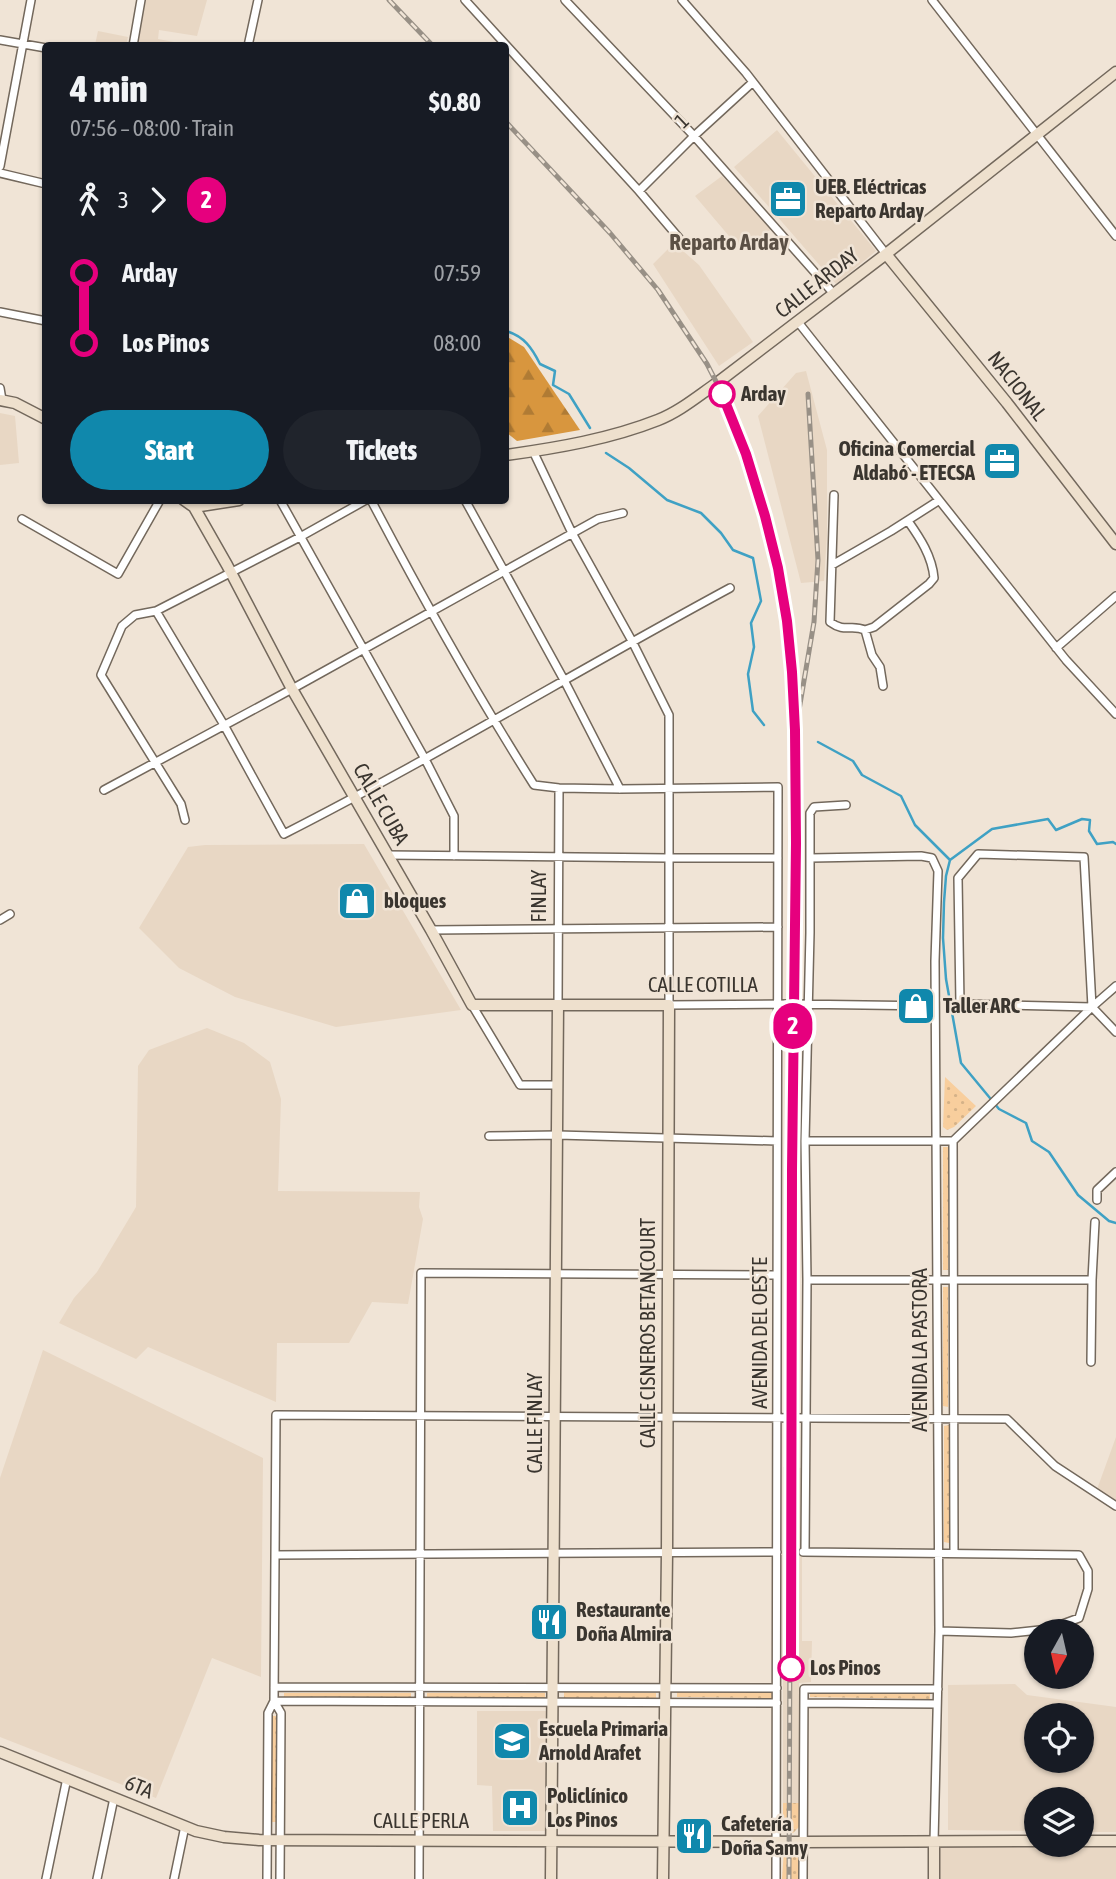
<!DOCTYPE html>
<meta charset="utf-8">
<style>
body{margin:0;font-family:"Asap Condensed",sans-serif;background:#20242c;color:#f1f3f6;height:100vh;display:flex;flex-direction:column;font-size:26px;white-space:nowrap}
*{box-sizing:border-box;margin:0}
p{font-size:23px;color:#9ea1a6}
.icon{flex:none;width:38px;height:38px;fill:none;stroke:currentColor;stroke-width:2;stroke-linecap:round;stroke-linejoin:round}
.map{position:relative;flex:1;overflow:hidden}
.sheet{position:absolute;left:42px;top:42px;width:467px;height:462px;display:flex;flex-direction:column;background:#171b24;border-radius:7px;box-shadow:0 2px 5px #0004}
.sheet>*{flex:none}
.badge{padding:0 14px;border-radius:23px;font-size:24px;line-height:46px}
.needle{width:46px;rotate:188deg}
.controls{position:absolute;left:1024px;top:1619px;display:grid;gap:14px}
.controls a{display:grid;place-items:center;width:70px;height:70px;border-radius:50%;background:#171b24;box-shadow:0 2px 5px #0004;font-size:35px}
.map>.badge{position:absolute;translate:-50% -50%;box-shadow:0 0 0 4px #fff}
.legs{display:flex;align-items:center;gap:10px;height:77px;padding:0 28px;font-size:23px}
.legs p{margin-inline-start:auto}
.headline{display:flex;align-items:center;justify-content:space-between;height:119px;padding:0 28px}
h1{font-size:38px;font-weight:800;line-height:52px}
.cta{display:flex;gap:14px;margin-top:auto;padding:14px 28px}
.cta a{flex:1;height:80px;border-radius:42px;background:#1088ac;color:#fff;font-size:28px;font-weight:800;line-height:80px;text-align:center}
.cta a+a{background:#20242c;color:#f1f3f6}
ul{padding:0 28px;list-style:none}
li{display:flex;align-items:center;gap:24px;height:70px;font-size:26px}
li i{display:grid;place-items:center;width:10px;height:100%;margin:0 9px;background:currentColor}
li i::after{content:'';width:18px;height:18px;margin:-9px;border:5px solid;border-radius:50%;background:#171b24}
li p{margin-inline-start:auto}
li:first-child i{background:linear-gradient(#0000 50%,currentColor 0)}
li:last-child i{background:linear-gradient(currentColor 50%,#0000 0)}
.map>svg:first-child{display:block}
.built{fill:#e8d7c4;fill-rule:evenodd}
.grass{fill:url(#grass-dots)}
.forest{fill:url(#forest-firs)}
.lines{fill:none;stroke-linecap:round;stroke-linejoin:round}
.stream{stroke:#3fa1c4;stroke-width:2.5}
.street-casing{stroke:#73685c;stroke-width:10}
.secondary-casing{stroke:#73685c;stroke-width:13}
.street{stroke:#fff;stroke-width:7}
.secondary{stroke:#eee0cd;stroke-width:10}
.rail-casing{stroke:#989086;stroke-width:5}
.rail{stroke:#f0e4d6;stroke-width:2.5;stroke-dasharray:8;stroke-linecap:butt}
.line-1-casing{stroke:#fff;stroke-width:16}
.line-1{stroke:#e6007e;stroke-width:10}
.stop-1-dot{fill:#fff;stroke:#e6007e;stroke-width:3.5}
.labels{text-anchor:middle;stroke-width:5;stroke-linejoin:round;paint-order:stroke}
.street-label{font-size:21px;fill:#3a352f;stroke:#f0e4d6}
.poi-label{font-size:21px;font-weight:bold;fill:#3a352f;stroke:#f0e4d6;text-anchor:start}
.stop-label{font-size:21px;font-weight:bold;fill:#3a352f;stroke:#f0e4d6;text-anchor:start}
.neighbourhood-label{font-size:23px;font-weight:bold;fill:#5b5045;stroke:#f0e4d6}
</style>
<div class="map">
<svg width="1116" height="1879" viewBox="0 0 1116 1879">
<defs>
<pattern id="grass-dots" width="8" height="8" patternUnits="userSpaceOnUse" patternTransform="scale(1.75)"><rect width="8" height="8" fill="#f8ce9d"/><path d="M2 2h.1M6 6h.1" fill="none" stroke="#d5b288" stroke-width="1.8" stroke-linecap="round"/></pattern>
<pattern id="forest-firs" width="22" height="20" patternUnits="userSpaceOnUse" patternTransform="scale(1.75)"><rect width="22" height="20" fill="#d8963e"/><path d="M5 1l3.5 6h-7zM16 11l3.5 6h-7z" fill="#b07b34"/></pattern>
</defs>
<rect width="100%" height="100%" fill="#f0e4d6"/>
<path class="built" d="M146,0H207L197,36L159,30L158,39L190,45H138Z
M98,31L128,37L126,45H95Z
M777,130L876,251L836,284L734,167Z
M722,176L772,229L740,249L695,196Z
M674,243L699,265L753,342L719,366L653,264Z
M806,371L827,450V535L824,581L801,583L758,416L796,373Z
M0,413L15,416L19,463L0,465Z
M364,844L461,1010L336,1027L235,997L179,968L139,928L188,847L205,845Z
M207,1028L244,1043L270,1062L281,1099L278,1191L420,1192L419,1207L423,1219L408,1304L372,1302L349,1343H277L276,1402L148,1347L136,1359L59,1323L74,1298L97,1272L136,1207L138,1066L149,1050Z
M43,1350L263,1458L261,1677L212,1658L156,1798L0,1737V1478Z
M1116,1437V1506L1096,1492Z
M783,1467L802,1468V1641H812L811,1682L799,1683V1803H783Z
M1015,1684L1027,1695L1116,1707V1832H1082V1799H1036V1831L948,1830V1685ZM1036,1715H1082V1760H1036Z
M477,1711H547V1831H493L492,1786L477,1785Z
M1116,1841V1879H934V1842L1082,1844Z"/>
<path class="grass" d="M945,1077L976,1106L954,1127L947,1130L943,1127Z
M943,1147H949L948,1270H943Z
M943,1287H948V1407L943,1406Z
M949,1425V1543L944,1542V1426Z
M564,1692L656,1693V1699L564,1698Z
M677,1692L773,1693V1698L677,1697Z
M810,1692L930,1693V1699L810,1697Z
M284,1693H411V1698H284Z
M427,1693H545V1698H427Z
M271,1716H278L277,1822H270Z
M783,1803H799V1827L793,1833H787L783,1831Z
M787,1849L796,1851L798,1854L799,1879H782L784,1850Z"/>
<path class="forest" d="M506,336L524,347L580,430L517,441L506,432Z"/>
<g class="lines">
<path class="stream" d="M506,331C524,336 532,348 540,364L555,371L553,385L569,394L590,428
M606,453L629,468L667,500L701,513L721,533L733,550L753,558L761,601L751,623L754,647L748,674L753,711L764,725
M818,742L853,761L862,775L901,796L915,825L950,860
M1116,844L1113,842L1097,844L1089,831L1090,820L1082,819L1056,830L1048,819L992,829L950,860L946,876L944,902L943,938L946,979L961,1063L999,1109L1026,1123L1032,1141L1049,1152L1078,1195L1109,1221L1116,1223"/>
<defs>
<path id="street" d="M465,0L639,191L679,238
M565,0L694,136L834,294
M682,0L746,73L886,254
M932,0L1116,236
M0,40L46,48
M133,46L141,0
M248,46L258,0
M0,166L31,0
M0,173L46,184
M639,191L694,136L753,82
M0,312L46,321
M798,322L1066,660L1116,714
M0,388L2,400
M533,451L572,533L632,641L669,715V1005L793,1004L935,1006
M834,495L830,622C845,633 851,624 865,630L874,627L929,584L934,578C932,556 920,538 908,521
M280,500L425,759L454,816V856
M371,500C422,597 475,692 534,785L559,788L620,789L778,787L776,1879
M465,500L564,680L620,789
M22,519L118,574L160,500
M832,565L891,531L938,501
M156,611L224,725L284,834C435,757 580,669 730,588
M865,630L872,655L880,667L883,686
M1056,648L1116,596
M104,790L292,689L598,519L623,513
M185,820L181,804L101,675L122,626L135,615L156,611L300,537L366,500
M387,855L668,858H778
M811,858L921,856L932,858L938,871L935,961L939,1631L934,1842
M0,920L10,914
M431,930L778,927
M472,1005L520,1085H557
M558,1005L559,788
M1092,1007L1084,857L978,854L958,878L960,1004L1092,1007L1116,1032
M489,1136L558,1135L777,1141
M805,1141H953L1092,1007L1116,986
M953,1141L954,1553
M1097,1200V1190L1116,1172
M807,1280H1092
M1091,1362L1092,1280L1095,1222
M803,1552L1079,1555L1088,1571V1589L1079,1618L1049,1629L1011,1633L939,1631
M805,1552L807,1280L805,1141L810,933V813L814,807L846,805
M275,1555L777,1552
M274,1687L777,1688
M274,1701L777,1703
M274,1701L281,1713L280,1879
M804,1703L937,1704
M46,1879L67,1778
M97,1879L114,1798
M174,1879L185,1826
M267,1879L268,1713L274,1701L276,1415L1007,1419L1055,1466L1116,1506
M419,1879L421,1273L777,1275
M803,1879L804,1689H938"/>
<path id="secondary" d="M886,254L1007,403L1116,544
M0,400L15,403L46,419
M506,455C557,448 610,439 658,420C679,412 698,396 717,383L886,254L1116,72
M184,500L194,507L227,565L292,689L431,930L472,1005H669L667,1553L663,1879
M194,507L239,500
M0,1752L196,1831L224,1837L259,1840L804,1842L1036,1841
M1082,1841H1116
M934,1842V1879
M551,1879L558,1005"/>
</defs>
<use href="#street" class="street-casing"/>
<use href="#secondary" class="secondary-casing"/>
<use href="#street" class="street"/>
<use href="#secondary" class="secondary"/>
<defs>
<path id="rail" d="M389,0L433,46
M506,122L610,233L658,290L707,364L725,399L746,454L765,516L778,568L787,621L795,730L796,843L792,1142L789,1879
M799,710L814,622L818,560L808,394"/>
</defs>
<use href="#rail" class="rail-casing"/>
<use href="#rail" class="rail"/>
</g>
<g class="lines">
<defs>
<path id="line-1" d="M722,394L746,454L765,516L778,568L787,621L792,672L795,730L796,843L792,1170L791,1668"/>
</defs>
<use href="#line-1" class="line-1-casing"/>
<use href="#line-1" class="line-1"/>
</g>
<defs>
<symbol id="office-square" viewBox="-11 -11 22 22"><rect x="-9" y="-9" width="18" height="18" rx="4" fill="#1088ac" stroke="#f0e4d6"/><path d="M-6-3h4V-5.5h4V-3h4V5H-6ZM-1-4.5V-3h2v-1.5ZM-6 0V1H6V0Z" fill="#fff"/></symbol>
<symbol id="shop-square" viewBox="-11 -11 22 22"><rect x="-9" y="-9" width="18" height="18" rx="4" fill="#1088ac" stroke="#f0e4d6"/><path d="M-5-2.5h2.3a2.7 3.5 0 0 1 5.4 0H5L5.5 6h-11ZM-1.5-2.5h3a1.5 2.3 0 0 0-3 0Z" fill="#fff"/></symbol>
<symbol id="restaurant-square" viewBox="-11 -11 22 22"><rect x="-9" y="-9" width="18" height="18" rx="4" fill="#1088ac" stroke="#f0e4d6"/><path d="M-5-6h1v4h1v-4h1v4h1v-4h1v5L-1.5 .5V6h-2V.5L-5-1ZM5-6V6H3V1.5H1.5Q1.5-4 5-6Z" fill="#fff"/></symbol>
<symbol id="school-square" viewBox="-11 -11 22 22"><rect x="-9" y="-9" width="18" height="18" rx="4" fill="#1088ac" stroke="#f0e4d6"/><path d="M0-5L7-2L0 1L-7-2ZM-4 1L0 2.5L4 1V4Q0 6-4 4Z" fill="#fff"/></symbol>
<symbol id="hospital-square" viewBox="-11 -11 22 22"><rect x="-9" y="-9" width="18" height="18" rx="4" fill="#1088ac" stroke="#f0e4d6"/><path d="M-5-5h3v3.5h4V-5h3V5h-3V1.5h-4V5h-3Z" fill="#fff"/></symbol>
</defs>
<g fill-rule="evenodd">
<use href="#office-square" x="766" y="177" width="44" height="44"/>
<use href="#office-square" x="980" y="439" width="44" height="44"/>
<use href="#shop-square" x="335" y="879" width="44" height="44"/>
<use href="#shop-square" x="894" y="984" width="44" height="44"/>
<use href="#restaurant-square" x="527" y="1600" width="44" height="44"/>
<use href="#school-square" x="490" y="1719" width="44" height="44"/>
<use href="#hospital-square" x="498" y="1786" width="44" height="44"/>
<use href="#restaurant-square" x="672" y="1814" width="44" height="44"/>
</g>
<g class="stop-1-dot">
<circle cx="722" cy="394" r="12"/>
<circle cx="791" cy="1668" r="12"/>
</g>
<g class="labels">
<g class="street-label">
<text transform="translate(682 121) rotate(-44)" y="7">1</text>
<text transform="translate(817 283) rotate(-38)" y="7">CALLE ARDAY</text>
<text transform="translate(1017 386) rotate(52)" y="7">NACIONAL</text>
<text transform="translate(381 804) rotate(60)" y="7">CALLE CUBA</text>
<text transform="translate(539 896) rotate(-90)" y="7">FINLAY</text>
<text x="703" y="992">CALLE COTILLA</text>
<text transform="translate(648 1333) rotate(-90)" y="7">CALLE CISNEROS BETANCOURT</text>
<text transform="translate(760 1333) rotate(-90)" y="7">AVENIDA DEL OESTE</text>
<text transform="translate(920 1350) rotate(-90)" y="7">AVENIDA LA PASTORA</text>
<text transform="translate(535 1423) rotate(-90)" y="7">CALLE FINLAY</text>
<text transform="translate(139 1787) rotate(22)" y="7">6TA</text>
<text x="421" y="1828">CALLE PERLA</text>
</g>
<g class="poi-label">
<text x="815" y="194">UEB. Eléctricas<tspan x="815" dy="24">Reparto Arday</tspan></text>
<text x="975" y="456" text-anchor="end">Oficina Comercial<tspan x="975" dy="24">Aldabó - ETECSA</tspan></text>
<text x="384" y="908">bloques</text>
<text x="943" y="1013">Taller ARC</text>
<text x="576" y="1617">Restaurante<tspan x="576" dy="24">Doña Almira</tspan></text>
<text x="539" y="1736">Escuela Primaria<tspan x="539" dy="24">Arnold Arafet</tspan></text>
<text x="547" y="1803">Policlínico<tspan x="547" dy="24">Los Pinos</tspan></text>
<text x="721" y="1831">Cafetería<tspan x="721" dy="24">Doña Samy</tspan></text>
</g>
<g class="stop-label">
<text x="741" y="401">Arday</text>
<text x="810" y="1675">Los Pinos</text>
</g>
<g class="neighbourhood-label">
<text x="729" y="250">Reparto Arday</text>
</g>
</g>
</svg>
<div class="controls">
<a><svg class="needle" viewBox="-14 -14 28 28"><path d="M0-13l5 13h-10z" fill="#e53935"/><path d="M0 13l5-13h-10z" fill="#9ea1a6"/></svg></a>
<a><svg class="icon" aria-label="locate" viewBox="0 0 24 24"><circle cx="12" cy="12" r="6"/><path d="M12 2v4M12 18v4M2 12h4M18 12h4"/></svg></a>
<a><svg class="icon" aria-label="layers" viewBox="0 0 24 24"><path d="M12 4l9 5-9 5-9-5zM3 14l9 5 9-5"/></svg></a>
</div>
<b class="badge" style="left:793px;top:1026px;background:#e6007e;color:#fff">2</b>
<section class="sheet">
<div class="headline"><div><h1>4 min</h1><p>07:56 – 08:00 · Train</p></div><b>$0.80</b></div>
<div class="legs"><svg class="icon" aria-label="walk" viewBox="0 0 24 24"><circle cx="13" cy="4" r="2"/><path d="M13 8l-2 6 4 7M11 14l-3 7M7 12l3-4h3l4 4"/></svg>3<svg class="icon" aria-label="forward" viewBox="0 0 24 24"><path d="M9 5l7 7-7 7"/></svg><b class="badge" style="background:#e6007e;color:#fff">2</b></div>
<ul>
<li><i style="color:#e6007e"></i><b>Arday</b><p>07:59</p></li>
<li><i style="color:#e6007e"></i><b>Los Pinos</b><p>08:00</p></li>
</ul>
<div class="cta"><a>Start</a><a>Tickets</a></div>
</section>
</div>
